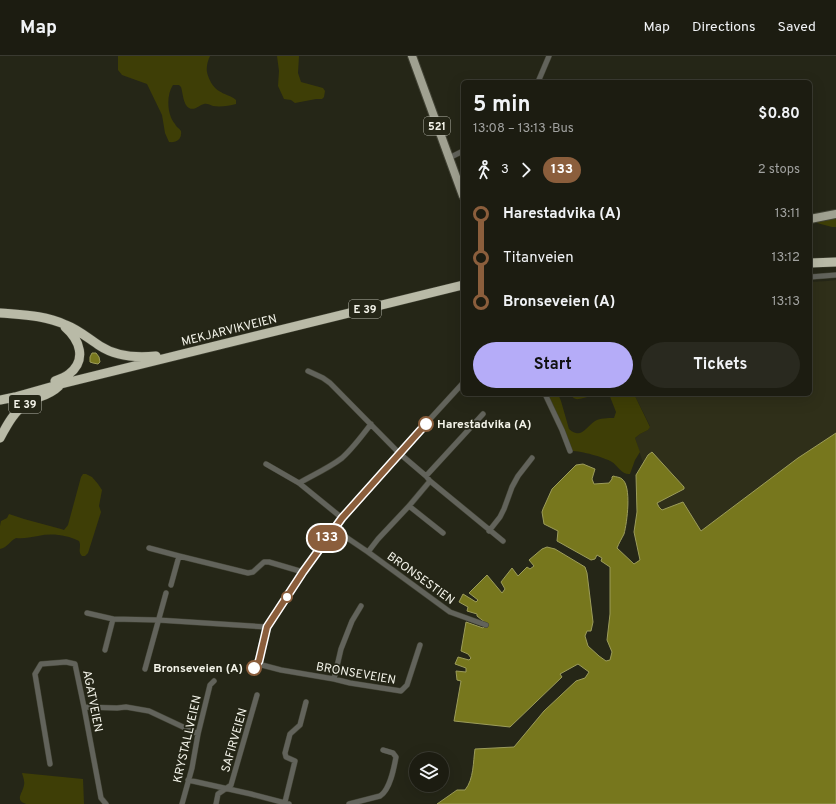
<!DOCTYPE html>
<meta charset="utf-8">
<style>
body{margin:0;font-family:Overpass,sans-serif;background:#29291f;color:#f1f3f6;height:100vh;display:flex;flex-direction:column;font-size:15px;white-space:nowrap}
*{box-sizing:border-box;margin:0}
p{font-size:13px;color:#a0a19f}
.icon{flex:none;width:22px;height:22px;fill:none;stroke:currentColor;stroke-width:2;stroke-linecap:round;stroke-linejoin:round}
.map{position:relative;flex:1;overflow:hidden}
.drawer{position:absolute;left:461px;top:24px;width:351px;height:316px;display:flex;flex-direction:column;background:#1c1c11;border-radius:6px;box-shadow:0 4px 16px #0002,0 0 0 1px #3a3a31}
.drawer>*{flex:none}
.badge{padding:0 8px;border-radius:13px;font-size:14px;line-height:26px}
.fabs{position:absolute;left:409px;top:696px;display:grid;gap:8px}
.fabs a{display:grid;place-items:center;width:40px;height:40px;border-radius:50%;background:#1c1c11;box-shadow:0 4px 16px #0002,0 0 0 1px #3a3a31;font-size:20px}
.map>.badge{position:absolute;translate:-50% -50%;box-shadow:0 0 0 2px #fff}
.legs{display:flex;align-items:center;gap:6px;height:44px;padding:0 12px;font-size:13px}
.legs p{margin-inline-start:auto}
.head{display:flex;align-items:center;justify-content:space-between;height:68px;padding:0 12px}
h1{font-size:22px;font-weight:700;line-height:30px}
.button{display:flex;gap:8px;margin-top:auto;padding:8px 12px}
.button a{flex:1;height:46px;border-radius:24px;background:#b5acf8;color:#111;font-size:16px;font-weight:700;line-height:46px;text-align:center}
.button a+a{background:#29291f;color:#f1f3f6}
ul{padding:0 12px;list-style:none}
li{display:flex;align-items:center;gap:14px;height:44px;font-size:15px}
li i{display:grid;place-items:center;width:6px;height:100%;margin:0 5px;background:currentColor}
li i::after{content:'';width:10px;height:10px;margin:-5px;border:3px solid;border-radius:50%;background:#1c1c11}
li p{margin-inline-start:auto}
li:first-child i{background:linear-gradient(#0000 50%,currentColor 0)}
li:last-child i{background:linear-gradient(currentColor 50%,#0000 0)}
header{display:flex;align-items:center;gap:24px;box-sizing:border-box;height:56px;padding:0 20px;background:#1c1c11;border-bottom:1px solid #3a3a31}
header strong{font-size:19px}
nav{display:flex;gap:22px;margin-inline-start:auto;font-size:14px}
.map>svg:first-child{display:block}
.built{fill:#2f2f19}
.green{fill:#3e3e06}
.water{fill:#77771d;stroke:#9c9c5a}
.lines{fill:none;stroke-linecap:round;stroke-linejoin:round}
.street-casing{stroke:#424335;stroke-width:6}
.primary-casing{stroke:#424335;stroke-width:10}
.highway-casing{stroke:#424335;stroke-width:10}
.street{stroke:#62635b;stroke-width:5}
.primary{stroke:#a0a191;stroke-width:8}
.highway{stroke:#b9baa7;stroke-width:9}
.line-1-casing{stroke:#fff;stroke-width:9}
.line-1{stroke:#8b5e3c;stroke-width:6}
.stop-1-dot{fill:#fff;stroke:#8b5e3c;stroke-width:2}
.labels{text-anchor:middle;stroke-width:3.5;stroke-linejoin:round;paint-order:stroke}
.shield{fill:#252617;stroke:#b6b6ab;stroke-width:1}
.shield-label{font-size:11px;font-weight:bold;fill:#f4f4ea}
.street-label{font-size:12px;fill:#f4f4ea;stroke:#252617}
.stop-label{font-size:12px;font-weight:bold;fill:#f4f4ea;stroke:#252617;text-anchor:start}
</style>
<header>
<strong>Map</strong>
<nav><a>Map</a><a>Directions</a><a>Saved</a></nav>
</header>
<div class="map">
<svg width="836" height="748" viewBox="0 0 836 748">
<rect width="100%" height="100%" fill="#252617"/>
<path class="built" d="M836,224V377L798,402L701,475L662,455L659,451L657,447L684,433V431L648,399L643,407L635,382L640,378L648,374L650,370L634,338H810V226L827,225Z"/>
<path class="green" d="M118,0H210C208,4 206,11 207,16C208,22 213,32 219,35C225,39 230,39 236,44V48C229,50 220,51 213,50C210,49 207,47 204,48C199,49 195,55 189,52C183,49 183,37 181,31L179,29H173C166,39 167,59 175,68C176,71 179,72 181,75C182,83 177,87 169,86L165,77L162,59L147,28L122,19L118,14Z
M277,0H299L298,17L301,26L323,32L325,35L324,41L322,43H316L295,47L291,44L284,43L278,30L279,15Z
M836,155V171H832L817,167V164Z
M548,338H558L561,345L569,373C581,384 586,371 595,365C600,362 608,362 614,362L616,356L609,338H634L650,371L648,374L640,378L635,382L640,396L635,404L630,418C622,419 618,410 612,406C604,401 581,395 572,395Z
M571,338H597C593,339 579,344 576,343C573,342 572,341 571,338Z
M83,418H86L92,421L98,428L102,434L99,450L101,456L88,497L85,500H82C77,495 82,491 79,485C67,479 52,477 38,480C30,481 24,483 16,482C10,485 7,492 0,493V470L1,465L7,462L9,458L24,463L61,473L64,474L68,469L81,421Z
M22,717L83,723L84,748H26C14,744 23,737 24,729C25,725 23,721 22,717Z"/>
<path class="water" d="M92,297H96L99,301L100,306L98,308L93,307L90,306V301Z
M836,377V748H437L457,734H465C474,723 473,706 475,693L514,691L544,655L576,625L585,622L589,616L578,608L560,618L562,621L510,671L454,665L461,625L457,624L456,615L466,616V612L455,608L458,601L469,604L471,602L468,598L461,595L466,566L483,572L487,568L477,560V558L467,555L468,551L459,546L463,538L476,546L478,544L469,537L487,519L502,537L505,533L501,526L512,512L518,520L527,511L530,513L534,510L529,504L542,493L547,491L555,493L585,511L587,517L593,566L591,575H587L585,580L588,590L599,600L606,605L610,604L612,596L607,584L610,558V511L601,505L602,502L597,499L595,503L591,504L557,485L558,475L544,468L542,456L543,453L552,433L576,409L583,408L595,413L592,423L594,428L609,427L612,423V421L613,420C616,421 620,421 622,423C632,430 627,467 624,478C622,482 619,487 617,492L634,508L640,504L634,476L637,456L636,419L648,399L652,396L684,431V433L657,447L659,451L662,454L683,446L701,475L798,402Z"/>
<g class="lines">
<defs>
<path id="street" d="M538,26L549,0
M449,102L463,95
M810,221L836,219
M308,315L323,322L330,327L399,397L426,420L430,425L503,485
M545,338L562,374L570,395
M266,408L299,427L342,462
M426,420L483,358
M299,427C313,419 329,412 342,402C353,392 362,380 371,368
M409,450L443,477
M334,473L368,496L450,556L486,569
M489,475L500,461L504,453L512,431L518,420L532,402
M149,492L179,500L248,517L253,516L264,506H269L303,516
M368,496L378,483L409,450L430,425
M171,529L179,500
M87,557L113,563L158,564L267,571
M105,594L113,563
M258,608L281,614L334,623L350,627L401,635L407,629L420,589
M254,612L259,605L267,571L303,516L342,462L399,397L463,327
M145,613L166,537
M334,623L341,593L352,565L361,550
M84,651L117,652L126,651L149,655L198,678
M50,708L35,618L41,608L66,606L75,608L84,651L101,742L106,748
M188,724L251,738L289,748
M285,746L295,705L286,701L285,697L290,678L300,669L306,646
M182,748L192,712L198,678L210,629L214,625
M216,748L218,738L231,729L257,639
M349,748L380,740C390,734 394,712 396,701L393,697L383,694"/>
<path id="primary" d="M412,0L463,140
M810,163L836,158"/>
<path id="highway" d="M810,207L836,206
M0,257C23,259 44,259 66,269C79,274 89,283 100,290C117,301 137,302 156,300
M55,325C60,323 65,321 69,318C87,304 80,284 65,271
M0,344L15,341L61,328L463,229
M0,382C7,369 15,354 28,346C39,340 49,340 59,330"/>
</defs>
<use href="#street" class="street-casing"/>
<use href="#primary" class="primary-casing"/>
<use href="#highway" class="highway-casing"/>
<use href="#street" class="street"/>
<use href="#primary" class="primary"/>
<use href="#highway" class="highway"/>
</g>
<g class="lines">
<defs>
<path id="line-1" d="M254,612L259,605L267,571L303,516L342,462L426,368"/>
</defs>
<use href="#line-1" class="line-1-casing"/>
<use href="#line-1" class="line-1"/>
</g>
<g class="stop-1-dot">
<circle cx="426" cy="368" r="7"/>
<circle cx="287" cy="541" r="5"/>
<circle cx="254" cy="612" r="7"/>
</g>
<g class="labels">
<g class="shield">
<rect x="424" y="61" width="26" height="18" rx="3"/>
<rect x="349" y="244" width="32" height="18" rx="3"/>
<rect x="9" y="339" width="32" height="18" rx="3"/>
</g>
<g class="shield-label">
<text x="437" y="74">521</text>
<text x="365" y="257">E 39</text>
<text x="25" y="352">E 39</text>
</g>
<g class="street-label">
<text transform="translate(229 274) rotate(-14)" y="4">MEKJARVIKVEIEN</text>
<text transform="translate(421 522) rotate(36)" y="4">BRONSESTIEN</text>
<text transform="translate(356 617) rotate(10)" y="4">BRONSEVEIEN</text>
<text transform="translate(93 645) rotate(79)" y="4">AGATVEIEN</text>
<text transform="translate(187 683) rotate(-77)" y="4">KRYSTALLVEIEN</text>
<text transform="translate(234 684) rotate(-74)" y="4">SAFIRVEIEN</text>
</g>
<g class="stop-label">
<text x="437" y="372">Harestadvika (A)</text>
<text x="243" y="616" text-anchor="end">Bronseveien (A)</text>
</g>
</g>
</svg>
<div class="fabs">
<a><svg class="icon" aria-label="layers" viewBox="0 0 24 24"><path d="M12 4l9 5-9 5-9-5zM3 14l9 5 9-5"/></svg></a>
</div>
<b class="badge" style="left:327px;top:482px;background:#8b5e3c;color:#fff">133</b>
<section class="drawer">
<div class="head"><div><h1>5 min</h1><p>13:08 – 13:13 · Bus</p></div><b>$0.80</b></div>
<div class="legs"><svg class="icon" aria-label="walk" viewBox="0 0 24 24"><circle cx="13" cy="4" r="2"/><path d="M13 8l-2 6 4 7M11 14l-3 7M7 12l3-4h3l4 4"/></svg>3<svg class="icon" aria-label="forward" viewBox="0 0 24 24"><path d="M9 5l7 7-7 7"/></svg><b class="badge" style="background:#8b5e3c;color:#fff">133</b><p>2 stops</p></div>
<ul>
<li><i style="color:#8b5e3c"></i><b>Harestadvika (A)</b><p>13:11</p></li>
<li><i style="color:#8b5e3c"></i><span>Titanveien</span><p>13:12</p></li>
<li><i style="color:#8b5e3c"></i><b>Bronseveien (A)</b><p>13:13</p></li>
</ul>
<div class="button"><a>Start</a><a>Tickets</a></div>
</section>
</div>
